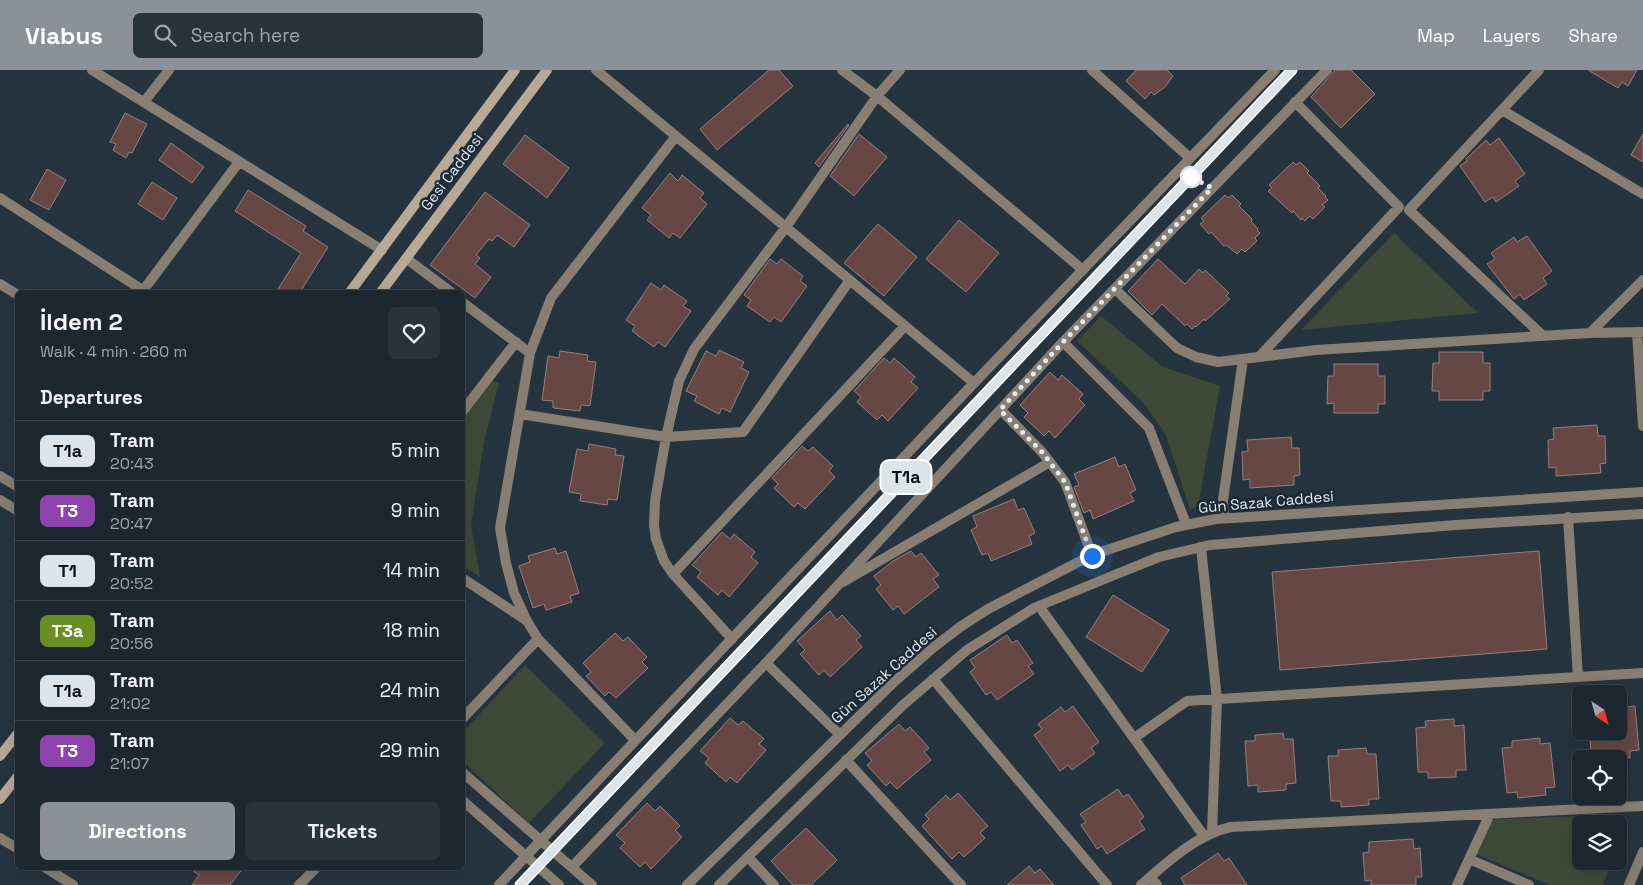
<!DOCTYPE html>
<meta charset="utf-8">
<style>
body{margin:0;font-family:"Space Grotesk",sans-serif;background:#29333c;color:#f1f3f6;height:100vh;display:flex;flex-direction:column;font-size:19px;white-space:nowrap}
*{box-sizing:border-box;margin:0}
p{font-size:16px;color:#a0a5ab}
.icon{flex:none;width:28px;height:28px;fill:none;stroke:currentColor;stroke-width:2;stroke-linecap:round;stroke-linejoin:round}
.map{position:relative;flex:1;overflow:hidden}
.sheet{position:absolute;left:15px;top:220px;width:450px;height:580px;display:flex;flex-direction:column;background:#1c2730;border-radius:8px;box-shadow:0 5px 20px #0002,0 0 0 1px #3a444c}
.sheet>*{flex:none}
.badge{padding:0 10px;border-radius:8px;font-size:18px;line-height:32px}
.needle{width:32px;rotate:144deg}
.controls{position:absolute;left:1572px;top:615px;display:grid;gap:10px}
.controls a{display:grid;place-items:center;width:55px;height:55px;border-radius:8px;background:#1c2730;box-shadow:0 5px 20px #0002,0 0 0 1px #3a444c;font-size:25px}
.you{position:absolute;width:25px;height:25px;margin:-12px;border:4px solid #fff;border-radius:50%;background:#1a73e8;box-shadow:0 0 0 8px #1a73e833}
.map>.badge{position:absolute;translate:-50% -50%;box-shadow:0 0 0 2px #fff}
h2{padding:0 25px;font-size:19px;line-height:45px}
.round{display:grid;place-items:center;flex:none;width:52px;height:52px;border-radius:8px;background:#29333c}
.summary{display:flex;align-items:center;justify-content:space-between;height:85px;padding:0 25px}
h1{font-size:24px;font-weight:800;line-height:38px}
.action{display:flex;gap:10px;margin-top:auto;padding:10px 25px}
.action a{flex:1;height:58px;border-radius:8px;background:#8c9099;color:#fff;font-size:20px;font-weight:800;line-height:58px;text-align:center}
.action a+a{background:#29333c;color:#f1f3f6}
ul{padding:0;list-style:none}
li{display:flex;align-items:center;gap:15px;height:60px;padding:0 25px;border-top:1px solid #3a444c}
li div{flex:1}
li b{display:block;font-size:19px}
li em{font-style:normal}
li .badge{min-width:55px;font-weight:700;text-align:center}
header{display:flex;align-items:center;gap:30px;box-sizing:border-box;height:70px;padding:0 25px;background:#8c9099;color:#fff}
header strong{font-size:24px}
nav{display:flex;gap:28px;margin-inline-start:auto;font-size:18px}
.search{width:350px;height:45px;background:#29333c;display:flex;align-items:center;gap:12px;box-sizing:border-box;padding:0 18px;border-radius:8px;color:#a0a5ab;font-size:19px}
.map>svg:first-child{display:block}
.green{fill:#3e4937}
.building{fill:#674743;stroke:#967f7c}
.lines{fill:none;stroke-linecap:round;stroke-linejoin:round}
.pedestrian{stroke:#887e72;stroke-width:10}
.minor{stroke:#887e72;stroke-width:10}
.tertiary{stroke:#887e72;stroke-width:10}
.secondary{stroke:#b8a896;stroke-width:10}
.tram{stroke:#818c96;stroke-width:1}
.line-casing{stroke:#fff;stroke-width:11}
.line{stroke:#dce3e9;stroke-width:8}
.walk{stroke:#e1eaf1;stroke-width:5;stroke-dasharray:0 9}
.stop-dot{fill:#fff;stroke:#dce3e9;stroke-width:2.5}
.labels{text-anchor:middle;stroke-width:5;stroke-linejoin:round;paint-order:stroke}
.street-label{font-size:15px;fill:#e1eaf1;stroke:#1c2a36}
</style>
<header>
<strong>Viabus</strong>
<div class="search"><svg class="icon" aria-label="search" viewBox="0 0 24 24"><circle cx="10" cy="10" r="6"/><path d="M15 15l6 6"/></svg>Search here</div>
<nav><a>Map</a><a>Layers</a><a>Share</a></nav>
</header>
<div class="map">
<svg width="1643" height="815" viewBox="0 0 1643 815">
<rect width="100%" height="100%" fill="#263440"/>
<path class="green" d="M1394,163L1478,243L1301,260Z
M1101,246L1163,297L1220,316L1198,436L1190,440L1166,365L1143,332L1077,271Z
M492,311L499,313L484,372L471,455L480,507L463,496V348Z
M525,595L605,673L529,753L462,691L463,662Z
M1621,744L1627,750L1619,773V754H1581V791H1612L1603,815H1550L1476,784L1490,750Z"/>
<path class="building" d="M769,0H779L793,16L717,80L700,59Z
M1136,0H1167L1173,6L1165,17L1154,25L1151,22L1145,29L1126,11Z
M1335,0H1351L1375,24L1341,58L1311,27Z
M1588,0H1637L1628,16L1622,12L1618,18Z
M125,43L147,54L132,83L129,82L126,88L113,80L116,74L110,72Z
M848,54L849,55L819,97L815,93Z
M859,64L887,87L854,126L830,106Z
M1643,64V92L1631,85Z
M525,65L569,98L547,128L503,94Z
M1499,68L1525,104L1515,111L1519,116L1496,132L1493,127L1485,132L1460,96L1467,91L1466,89L1486,70L1490,75Z
M171,73L204,97L192,113L159,90Z
M1293,92L1296,95L1300,92L1309,101L1307,103L1320,116L1318,118L1326,126L1325,127L1328,130L1322,135L1325,137L1313,149L1310,146L1305,151L1302,148L1301,150L1293,141L1292,143L1268,121L1272,118L1269,115Z
M47,99L66,110L49,140L30,130Z
M670,103L678,111L682,105L704,123L700,128L707,134L680,168L673,163L669,168L647,150L651,145L642,138Z
M152,112L177,128L163,150L138,134Z
M248,120L306,156L303,161L328,177L300,222H276L301,183L235,141Z
M485,122L530,155L514,177L497,165L492,171L489,169L476,185L480,188L475,194L491,207L475,228L430,195Z
M1225,125L1228,128L1232,125L1241,134L1239,136L1252,149L1251,151L1258,159L1257,160L1260,163L1255,168L1257,171L1245,182L1242,179L1237,184L1226,175L1224,176L1211,162L1209,164L1200,154L1204,151L1201,148Z
M959,150L999,183L966,222L926,189Z
M878,154L917,187L884,226L844,193Z
M1527,166L1552,201L1543,208L1547,214L1524,230L1520,224L1514,229L1487,194L1495,189L1491,183L1514,167L1517,172Z
M770,189L777,194L781,189L803,206L800,211L807,216L781,252L774,247L770,252L747,236L751,230L744,225Z
M1158,189L1185,214L1199,199L1203,203L1205,200L1229,223L1226,226L1230,229L1205,251L1204,249L1196,257L1195,256L1192,259L1187,254L1185,256L1162,234L1152,245L1128,221Z
M651,213L661,220L664,215L687,231L683,236L691,241L665,277L658,272L654,277L632,261L635,256L626,250Z
M719,280L744,292L741,298L749,302L730,342L722,338L719,344L694,331L697,326L686,321L706,281L716,286Z
M560,281L588,285L587,291L596,292L590,336L581,335L580,341L553,338V331L542,330L548,286L559,288Z
M1439,282H1483V293H1490V321H1483V330H1439V321H1432L1433,293H1439Z
M884,288L890,293L894,288L915,307L911,312L918,318L888,351L882,345L877,350L857,332L861,327L854,321Z
M1334,294H1378V306H1385V334H1378V343H1334V333L1327,334L1328,306H1334Z
M1050,302L1058,310L1062,305L1083,324L1079,329L1085,335L1055,368L1049,361L1044,366L1024,347L1028,343L1020,335Z
M1597,355L1598,366H1605L1606,393L1600,394L1601,403L1556,406V397L1549,398L1548,370L1554,369L1553,358Z
M1291,367L1292,378H1299L1300,405L1294,406V415L1250,418V409L1243,410L1242,382L1248,381L1247,370Z
M589,374L616,379L615,385L624,386L617,430L608,429L607,435L580,431L581,424L569,422L577,379L588,381Z
M802,376L808,381L813,377L833,396L829,401L835,407L805,439L798,433L794,437L774,418L778,414L772,408Z
M1115,387L1119,397L1125,394L1136,420L1130,423L1134,431L1093,449L1090,440L1084,443L1074,417L1079,415L1074,404Z
M1014,429L1018,440L1024,438L1035,463L1029,466L1032,474L991,491L988,483L982,485L971,460L977,457L973,446Z
M722,462L730,469L734,464L755,482L751,487L758,493L729,527L722,520L718,525L697,507L701,502L692,495Z
M555,478L557,484L566,481L579,523L570,526L572,532L546,540L544,534L533,538L519,496L530,492L528,486Z
M911,481L916,487L921,483L939,505L933,509L939,517L904,544L898,536L893,540L876,519L881,515L874,506L893,491Z
M1539,481L1547,579L1280,600L1272,502Z
M1113,525L1169,560L1142,602L1086,567Z
M830,541L837,550L842,545L861,566L856,570L862,577L830,607L824,600L819,605L800,584L805,580L797,571Z
M615,563L623,571L628,567L647,587L642,592L648,598L616,628L609,622L605,626L586,606L591,602L583,593Z
M1007,565L1012,573L1017,570L1033,593L1028,596L1034,604L997,630L991,622L986,625L970,602L975,598L970,590Z
M1073,636L1099,672L1091,678L1095,683L1072,700L1068,695L1060,701L1034,665L1042,659L1038,654L1061,637L1065,642Z
M1635,636L1639,680L1630,681V688L1602,689L1601,685L1591,686L1590,667L1599,666V661H1619V638Z
M730,648L738,655L743,651L764,669L759,674L766,680L737,713L730,707L726,712L705,693L709,688L700,681Z
M1454,649V656L1464,655L1466,700H1456V707L1428,708V702H1418L1416,658L1426,657L1425,651Z
M899,654L905,661L910,657L929,678L924,682L931,690L897,719L890,712L886,716L867,695L872,691L865,683Z
M1283,663L1284,669H1293L1296,713L1286,714V720L1258,722V715L1248,716L1245,671H1255V665Z
M1540,668V674L1550,673L1555,717L1545,718L1546,725L1518,728L1517,722L1507,723L1502,678L1512,677V671Z
M1366,678L1367,684H1376L1379,729H1369V735L1341,737V731H1331L1328,686H1338V680Z
M1118,719L1123,727L1128,724L1144,747L1139,751L1145,759L1107,784L1102,776L1097,779L1081,755L1086,752L1080,744Z
M958,723L988,756L980,763L985,768L964,787L959,782L952,789L922,756L929,749L925,745L946,725L950,730Z
M647,733L655,741L660,736L680,756L675,760L682,767L651,799L645,792L640,797L620,778L625,773L616,765Z
M806,758L837,790L811,815H793L771,791Z
M1413,769L1414,779L1420,778L1422,807H1416V815H1371V810L1365,811L1363,783L1369,782V772Z
M1218,783L1224,791L1229,788L1247,815H1185L1181,808Z
M1029,796L1035,803L1040,799L1054,815H1007Z
M189,798H243L230,815H192L199,805Z"/>
<g class="lines">
<path class="pedestrian" d="M1568,447L1578,607"/>
<path class="minor" d="M92,0L382,180
M596,0L974,313
M842,0L877,26L1083,200
M1092,0L1190,88
M1539,0L1409,140L1543,266
M144,32L169,0
M1502,40L1643,124
M0,128L144,221
M407,189L451,222
M0,214L18,225
M1115,219L1177,278L1196,287L1218,292L1316,280L1590,263L1643,262
M142,222L239,92
M462,232L530,283
M1637,262L1643,356
M1590,263L1643,210
M1063,272L1149,358L1186,454
M1259,287L1399,137L1295,32
M1001,340L1042,382L1065,412L1092,485
M462,342L516,272
M520,344L666,367L743,362L850,210
M0,406L18,417
M0,430L18,441
M1224,448L1223,430L1243,289
M1201,477L1217,630L1212,762
M673,504L905,256
M462,508L526,550
M843,512L1050,392
M1039,536L1204,766
M732,569L673,504L664,491L656,469L654,456L655,431L666,367L679,311L694,279L786,157L877,26L900,0
M766,593L840,665
M933,609L1107,815
M462,649L538,569
M1134,668L1187,631L1643,603
M635,670L538,569L527,551L514,523L506,493L500,458L530,283L551,228L676,66
M846,690L961,815
M0,768L18,779
M748,787L774,815
M1469,789L1529,815
M46,798L73,815
M1150,807L1157,815
M299,815L316,798
M499,815L527,785
M1141,815C1166,793 1197,764 1231,757L1643,736
M1457,815L1490,744"/>
<path class="tertiary" d="M462,702L592,815
M462,730L559,815
M527,785L974,313L1275,0
M572,797L766,593L1063,272L1327,0
M687,815L894,612L934,577L960,557L988,539L1092,485L1176,457L1216,449L1643,422
M719,815L902,636L967,580L1034,538L1107,508L1159,487L1210,475L1455,455L1643,444
M1629,815L1643,782"/>
<path class="secondary" d="M350,222L515,0
M381,222L547,0
M0,686L18,663
M0,729L18,706"/>
<path class="tram" d="M520,815L1292,0"/>
</g>
<g class="lines">
<defs>
<path id="line" d="M520,815L1292,0"/>
</defs>
<use href="#line" class="line-casing"/>
<use href="#line" class="line"/>
<path class="walk" d="M1092,486L1065,412L1042,382L1000,340L1063,272L1212,118L1191,107"/>
</g>
<circle class="stop-dot" cx="1191" cy="107" r="10"/>
<g class="labels">
<g class="street-label">
<text transform="translate(452 102) rotate(-53)" y="5">Gesi Caddesi</text>
<text transform="translate(1266 432) rotate(-5)" y="5">Gün Sazak Caddesi</text>
<text transform="translate(884 605) rotate(-42)" y="5">Gün Sazak Caddesi</text>
</g>
</g>
</svg>
<div class="controls">
<a><svg class="needle" viewBox="-14 -14 28 28"><path d="M0-13l5 13h-10z" fill="#e53935"/><path d="M0 13l5-13h-10z" fill="#a0a5ab"/></svg></a>
<a><svg class="icon" aria-label="locate" viewBox="0 0 24 24"><circle cx="12" cy="12" r="6"/><path d="M12 2v4M12 18v4M2 12h4M18 12h4"/></svg></a>
<a><svg class="icon" aria-label="layers" viewBox="0 0 24 24"><path d="M12 4l9 5-9 5-9-5zM3 14l9 5 9-5"/></svg></a>
</div>
<div class="you" style="left:1092px;top:486px"></div>
<b class="badge" style="left:906px;top:407px;background:#dce3e9;color:#111">T1a</b>
<section class="sheet">
<div class="summary"><div><h1>İldem 2</h1><p>Walk · 4 min · 260 m</p></div><a class="round"><svg class="icon" aria-label="heart" viewBox="0 0 24 24"><path d="M12 20l-8-8c-3-5 5-10 8-4 3-6 11-1 8 4z"/></svg></a></div>
<h2>Departures</h2>
<ul>
<li><span class="badge" style="background:#dce3e9;color:#111">T1a</span><div><b>Tram</b><p>20:43</p></div><em>5 min</em></li>
<li><span class="badge" style="background:#8e44ad;color:#fff">T3</span><div><b>Tram</b><p>20:47</p></div><em>9 min</em></li>
<li><span class="badge" style="background:#dce3e9;color:#111">T1</span><div><b>Tram</b><p>20:52</p></div><em>14 min</em></li>
<li><span class="badge" style="background:#6b8e23;color:#fff">T3a</span><div><b>Tram</b><p>20:56</p></div><em>18 min</em></li>
<li><span class="badge" style="background:#dce3e9;color:#111">T1a</span><div><b>Tram</b><p>21:02</p></div><em>24 min</em></li>
<li><span class="badge" style="background:#8e44ad;color:#fff">T3</span><div><b>Tram</b><p>21:07</p></div><em>29 min</em></li>
</ul>
<div class="action"><a>Directions</a><a>Tickets</a></div>
</section>
</div>
